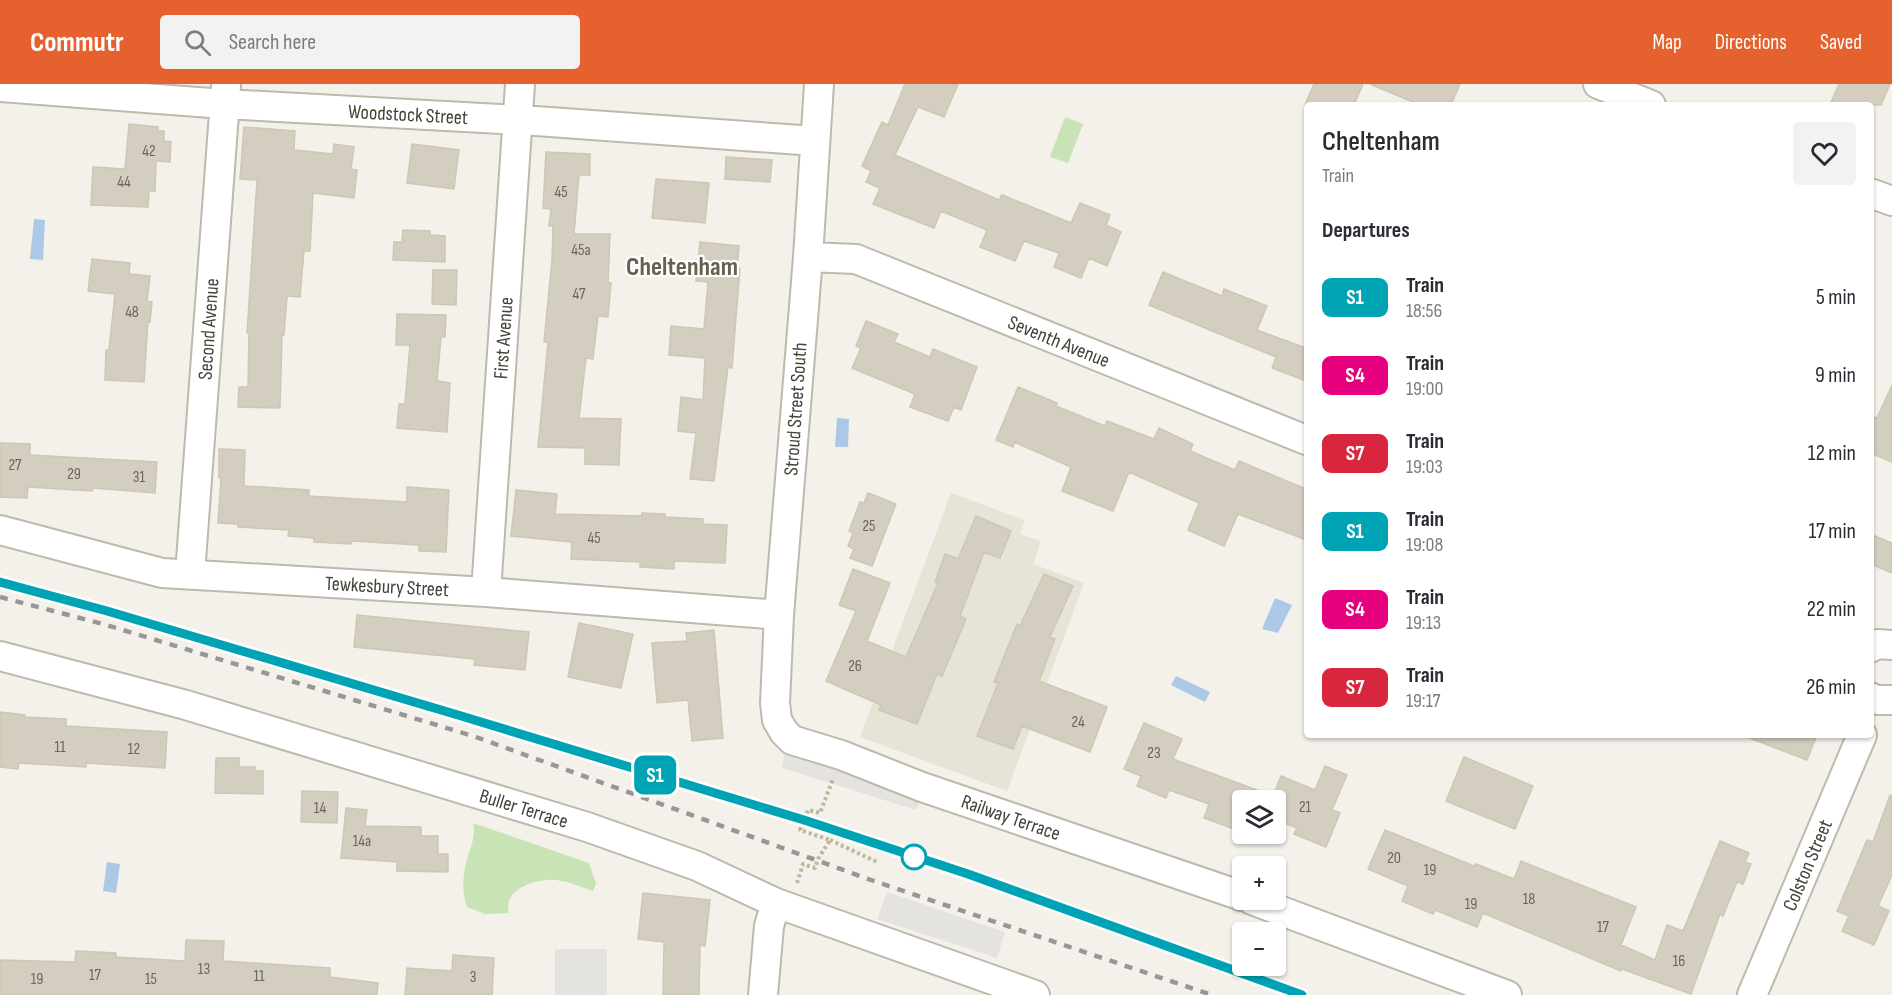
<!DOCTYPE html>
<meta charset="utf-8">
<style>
body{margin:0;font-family:"Sofia Sans Condensed",sans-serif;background:#f2f2f3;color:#2b2b33;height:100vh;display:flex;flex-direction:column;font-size:22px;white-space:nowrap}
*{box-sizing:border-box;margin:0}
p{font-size:20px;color:#7c7c81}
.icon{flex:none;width:33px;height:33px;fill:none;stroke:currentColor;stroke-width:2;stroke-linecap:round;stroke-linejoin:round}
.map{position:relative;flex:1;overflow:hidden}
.drawer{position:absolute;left:1304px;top:18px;width:570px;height:636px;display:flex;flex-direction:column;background:#fff;border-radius:6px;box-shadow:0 2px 4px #0004}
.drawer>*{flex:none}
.badge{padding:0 12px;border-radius:9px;font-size:21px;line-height:39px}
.controls{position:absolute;left:1232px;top:706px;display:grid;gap:12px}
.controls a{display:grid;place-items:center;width:54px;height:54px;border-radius:6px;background:#fff;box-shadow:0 2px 4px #0004;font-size:30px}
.map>.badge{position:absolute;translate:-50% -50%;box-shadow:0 0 0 3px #fff}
h2{padding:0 18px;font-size:22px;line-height:54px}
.round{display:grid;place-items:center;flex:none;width:63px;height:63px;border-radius:6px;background:#f2f2f3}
.summary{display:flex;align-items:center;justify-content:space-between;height:102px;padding:0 18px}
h1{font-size:28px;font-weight:600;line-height:45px}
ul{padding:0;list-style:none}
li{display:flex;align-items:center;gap:18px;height:78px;padding:0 18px}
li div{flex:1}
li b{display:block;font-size:22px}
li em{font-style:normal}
li .badge{min-width:66px;font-weight:700;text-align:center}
header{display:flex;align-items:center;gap:36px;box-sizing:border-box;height:84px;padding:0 30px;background:#e5622e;color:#fff}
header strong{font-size:28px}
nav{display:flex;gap:33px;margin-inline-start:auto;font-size:21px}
.search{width:420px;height:54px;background:#f2f2f3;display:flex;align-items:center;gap:15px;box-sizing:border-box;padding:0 21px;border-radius:6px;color:#7c7c81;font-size:22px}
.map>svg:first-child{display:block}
.residential{fill:#e6e3d7}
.green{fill:#c8e3b6}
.parking{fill:#e5e3e0}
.water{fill:#abc8e9}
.building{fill:#d3cebf;stroke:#cdc7b3;stroke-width:1.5}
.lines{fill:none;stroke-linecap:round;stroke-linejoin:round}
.minor-casing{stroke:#bdbaac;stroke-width:32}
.path{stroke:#beb79f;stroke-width:4;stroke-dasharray:3 3;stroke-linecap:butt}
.minor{stroke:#fff;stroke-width:28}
.rail{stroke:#979797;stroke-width:4.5;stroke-dasharray:8 8;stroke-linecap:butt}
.line-casing{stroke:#fff;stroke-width:14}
.line{stroke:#00a3b4;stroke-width:9}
.stop-dot{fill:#fff;stroke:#00a3b4;stroke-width:3}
.labels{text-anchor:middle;stroke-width:4.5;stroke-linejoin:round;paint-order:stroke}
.number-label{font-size:16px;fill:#69655a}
.street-label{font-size:20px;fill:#464238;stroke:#fff}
.district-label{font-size:26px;font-weight:bold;fill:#676150;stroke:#fff}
</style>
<header>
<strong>Commutr</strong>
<div class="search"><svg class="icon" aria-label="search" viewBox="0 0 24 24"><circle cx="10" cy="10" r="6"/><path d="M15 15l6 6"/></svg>Search here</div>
<nav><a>Map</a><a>Directions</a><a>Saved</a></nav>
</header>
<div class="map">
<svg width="1892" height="911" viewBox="0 0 1892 911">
<rect width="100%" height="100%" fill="#f3f1e9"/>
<path class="residential" d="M951,409L1025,436L1020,450L1041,457L1033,480L1084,499L1007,707L860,653Z"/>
<path class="green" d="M1065,33L1083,40L1068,79L1050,73Z
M473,739L589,779L596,799L593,807C578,802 562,794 546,796C528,798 503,808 509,829L485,830L467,823C463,810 462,799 465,785C467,770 477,755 473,739Z"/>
<path class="parking" d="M786,664L923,710L916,726L782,684Z
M887,808L1005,848L997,874L877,835Z
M555,865H607V911H555Z"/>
<path class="water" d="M34,135L45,136L43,176L30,175Z
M837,334L849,335L848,363H835Z
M1275,514L1292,521L1278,549L1262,545Z
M1176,592L1210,608L1205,618L1171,601Z
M107,778L120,780L116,809L103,807Z"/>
<path class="building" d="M905,0H958L944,33L918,23L895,71L999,116L1002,111L1071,139L1080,119L1110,131L1106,141L1121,148L1107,182L1089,174L1081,194L1054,183L1059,169L1024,157L1015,177L980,163L987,146L941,127L934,144L873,120L880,104L866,98L871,87L862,82L882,38L888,41Z
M1314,0H1363L1354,21H1305Z
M1370,0H1460L1451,21H1420Z
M1839,0H1890L1881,21H1830Z
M129,40L158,43V47H164V57L171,58L170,78L156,77L155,107H149L148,123L91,121L93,83L125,85Z
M244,43L295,47L294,66L333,70L334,60L354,63L351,85L357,86L354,114L313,109L310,167H304L300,213L287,212L284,251H282L280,324L238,323L239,303H248L249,249H247L257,96L240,95Z
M412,60L459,66L454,105L407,99Z
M546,68L590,70V91H579L574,150H610L608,199H611L608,233L598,232L593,275L586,274L579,334L621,335L619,381L585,380V364L538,363L548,258H544L552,176L553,142H549L551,125L543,124Z
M726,73L772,76L770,98L725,95Z
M656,95L709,99L705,139L652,134Z
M403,146L430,147V151L445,152V178L393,176L394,158H402Z
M700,158L739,162L737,184H740L732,284L728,283L714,397L690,395L696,349L678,347L681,313L703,316L705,274L669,271L671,242L704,245L708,198L696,197Z
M92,175L130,179L129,190L150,192L147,217L152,218L150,238L148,237L144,298L105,296L106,266H109L115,210L88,207Z
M433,186H457L456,221L432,220Z
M1163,188L1222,212L1224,205L1267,222L1257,246L1306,264V297L1272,284L1276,273L1149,221Z
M397,230L446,231L445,253H441L437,297L450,299L447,348L397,344L399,320H405L410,261H396Z
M866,237L898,250L894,258L930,273L933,265L977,283L961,326L954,323L948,337L910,323L915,310L852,284L861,264L856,262Z
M1892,301V378L1870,369V332L1877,334Z
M1018,303L1057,319L1056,322L1105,342L1107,337L1154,355L1159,344L1193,360L1190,367L1235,386L1239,377L1306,405V456L1238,430L1224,462L1188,446L1199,419L1129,388L1113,427L1062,407L1071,383L1014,358L1013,363L996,356Z
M0,359L30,360V371L157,378L155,409L93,404L92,407L28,403L27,414L0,413Z
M219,365L245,366L244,402L309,406V412L407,418V403L449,406L446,468L419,467V461L352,457L351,460L314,458V454L288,452L289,446L238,443V440L218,439L221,394H219Z
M516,406L557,410L555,430L642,432V429L665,430V433L703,435V440L727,441L725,479L674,477V485L640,483V478L571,475L572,458L511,452Z
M868,409L896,420L872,482L850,474L854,465L848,462L853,449L849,447L860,418L864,419Z
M976,432L1011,447L1000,474L984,468L960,532L966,535L942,592L937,590L917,640L879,626L881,621L826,597L856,527L839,521L853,485L890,499L867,557L906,573L938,499L935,498L945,470L958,475Z
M1870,450L1892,459V489L1870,480Z
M1044,490L1073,502L1050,553L1055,555L1039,597L1107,623L1090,668L1022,642L1013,665L977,652L998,599L994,598L1017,540L1020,542Z
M357,531L529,548L525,586L474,581L475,575L354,563Z
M579,539L633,550L621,604L568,593Z
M714,546L723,654L692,657L688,616L657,619L652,559L687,557L686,549Z
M0,628L25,631V633L66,635V642L167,648L165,684L86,679V683L19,679L18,685L0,683Z
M1144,639L1182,655L1173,675L1273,712L1281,692L1315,706L1325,682L1347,691L1332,726L1340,729L1326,763L1294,750L1297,744L1275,735V717H1242V748L1204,734L1209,720L1169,706L1166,714L1137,702L1141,692L1124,685Z
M1747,651H1817L1807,676L1747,653Z
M1464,673L1533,702L1515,745L1446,717Z
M216,674H239V683H255V687H263V710L215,709Z
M302,707L338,708L337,739L301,738Z
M1890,711L1892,712V791L1878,822L1889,827L1874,861L1842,847L1849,832L1837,827L1867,756L1873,758Z
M346,724L367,726L365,742L421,743V752H438V770H448V788L397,787V778L341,774Z
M1385,746L1474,782L1476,780L1514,795L1521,777L1636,823L1621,861L1655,876L1667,841L1683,847L1720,757L1749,769L1745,778L1751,780L1743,800L1737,798L1723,832L1720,830L1691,910L1622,885L1621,887L1483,829L1477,843L1435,826L1433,830L1402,817L1408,802L1368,785Z
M643,809L710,816L705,862L700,861L699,911H663L664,858L638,855Z
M186,856L224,857L223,877L330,884V893L378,899L377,911H0V876L75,878L76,867L116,869V873L185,877Z
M453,871L494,874L492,911H405L407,884L452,887Z"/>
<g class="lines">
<defs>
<path id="minor" d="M819,0L808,173L779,531L775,619L777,636L784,648L792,656L841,671L922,703L1242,812
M1598,0L1651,21
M0,3L224,20L536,37L815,57
M1870,109L1892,117
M808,173L856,175L1306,356
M0,446L162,489L486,508L779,531
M190,490L226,2
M486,508L520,0
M1870,564L1878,560L1892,561
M0,572L186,621L587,743L697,782L776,819L1035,911
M1870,613L1877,616H1892
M1252,816L1507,911
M763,911L769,842L776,819
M1752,911L1862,651"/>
</defs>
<use href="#minor" class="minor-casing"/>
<path class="path" d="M830,756L877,778
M797,799L803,780L815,784L818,775L830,756L800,746L808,726L820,729L833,695"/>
<use href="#minor" class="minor"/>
<path class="rail" d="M0,498C194,551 387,609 580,668C823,742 1065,820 1302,911
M0,513L103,540L473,652L871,796L1212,911"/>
</g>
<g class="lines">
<defs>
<path id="line" d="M0,498L107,527L458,631L804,736L968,790L1302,911"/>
</defs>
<use href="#line" class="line-casing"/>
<use href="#line" class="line"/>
</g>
<circle class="stop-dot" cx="914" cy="773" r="12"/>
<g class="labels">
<g class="number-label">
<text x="149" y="72">42</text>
<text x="124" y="103">44</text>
<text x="561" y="113">45</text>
<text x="581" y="171">45a</text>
<text x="579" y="215">47</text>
<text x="132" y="233">48</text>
<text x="15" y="386">27</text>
<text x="74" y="395">29</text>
<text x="139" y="398">31</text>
<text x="869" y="447">25</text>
<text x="594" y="459">45</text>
<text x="855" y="587">26</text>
<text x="1078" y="643">24</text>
<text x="60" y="668">11</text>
<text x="134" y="670">12</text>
<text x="1154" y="674">23</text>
<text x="1305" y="728">21</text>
<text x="320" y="729">14</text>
<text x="362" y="762">14a</text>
<text x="1394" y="779">20</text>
<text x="1430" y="791">19</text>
<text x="1529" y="820">18</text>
<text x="1471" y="825">19</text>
<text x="1603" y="848">17</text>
<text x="1679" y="882">16</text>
<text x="204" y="890">13</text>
<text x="95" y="896">17</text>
<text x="259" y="897">11</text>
<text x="473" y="898">3</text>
<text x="37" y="900">19</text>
<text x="151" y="900">15</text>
</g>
<g class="street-label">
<text transform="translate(408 30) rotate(3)" y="7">Woodstock Street</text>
<text transform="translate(208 245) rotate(-86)" y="7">Second Avenue</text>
<text transform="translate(503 254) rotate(-86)" y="7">First Avenue</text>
<text transform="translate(1059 257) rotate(22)" y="7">Seventh Avenue</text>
<text transform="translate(795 325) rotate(-86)" y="7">Stroud Street South</text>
<text transform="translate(387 502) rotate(3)" y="7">Tewkesbury Street</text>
<text transform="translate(524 724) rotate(17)" y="7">Buller Terrace</text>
<text transform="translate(1011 733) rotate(19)" y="7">Railway Terrace</text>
<text transform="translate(1807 781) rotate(-67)" y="7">Colston Street</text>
</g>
<g class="district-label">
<text x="682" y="191">Cheltenham</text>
</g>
</g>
</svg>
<div class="controls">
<a><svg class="icon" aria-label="layers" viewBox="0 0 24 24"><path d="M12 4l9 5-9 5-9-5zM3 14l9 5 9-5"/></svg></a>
<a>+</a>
<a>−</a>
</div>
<b class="badge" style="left:655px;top:691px;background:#00a3b4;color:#fff">S1</b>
<section class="drawer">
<div class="summary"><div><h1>Cheltenham</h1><p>Train</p></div><a class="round"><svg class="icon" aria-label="heart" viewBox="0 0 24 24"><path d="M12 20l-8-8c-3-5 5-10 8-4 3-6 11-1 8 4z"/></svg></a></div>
<h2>Departures</h2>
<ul>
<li><span class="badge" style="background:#00a3b4;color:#fff">S1</span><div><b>Train</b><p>18:56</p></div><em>5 min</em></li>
<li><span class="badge" style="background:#e6007e;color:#fff">S4</span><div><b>Train</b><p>19:00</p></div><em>9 min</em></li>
<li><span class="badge" style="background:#d7263d;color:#fff">S7</span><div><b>Train</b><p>19:03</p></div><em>12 min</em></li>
<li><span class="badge" style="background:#00a3b4;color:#fff">S1</span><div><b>Train</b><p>19:08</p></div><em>17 min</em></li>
<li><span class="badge" style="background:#e6007e;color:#fff">S4</span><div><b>Train</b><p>19:13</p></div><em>22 min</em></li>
<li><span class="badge" style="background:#d7263d;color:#fff">S7</span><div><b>Train</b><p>19:17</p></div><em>26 min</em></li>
</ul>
</section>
</div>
